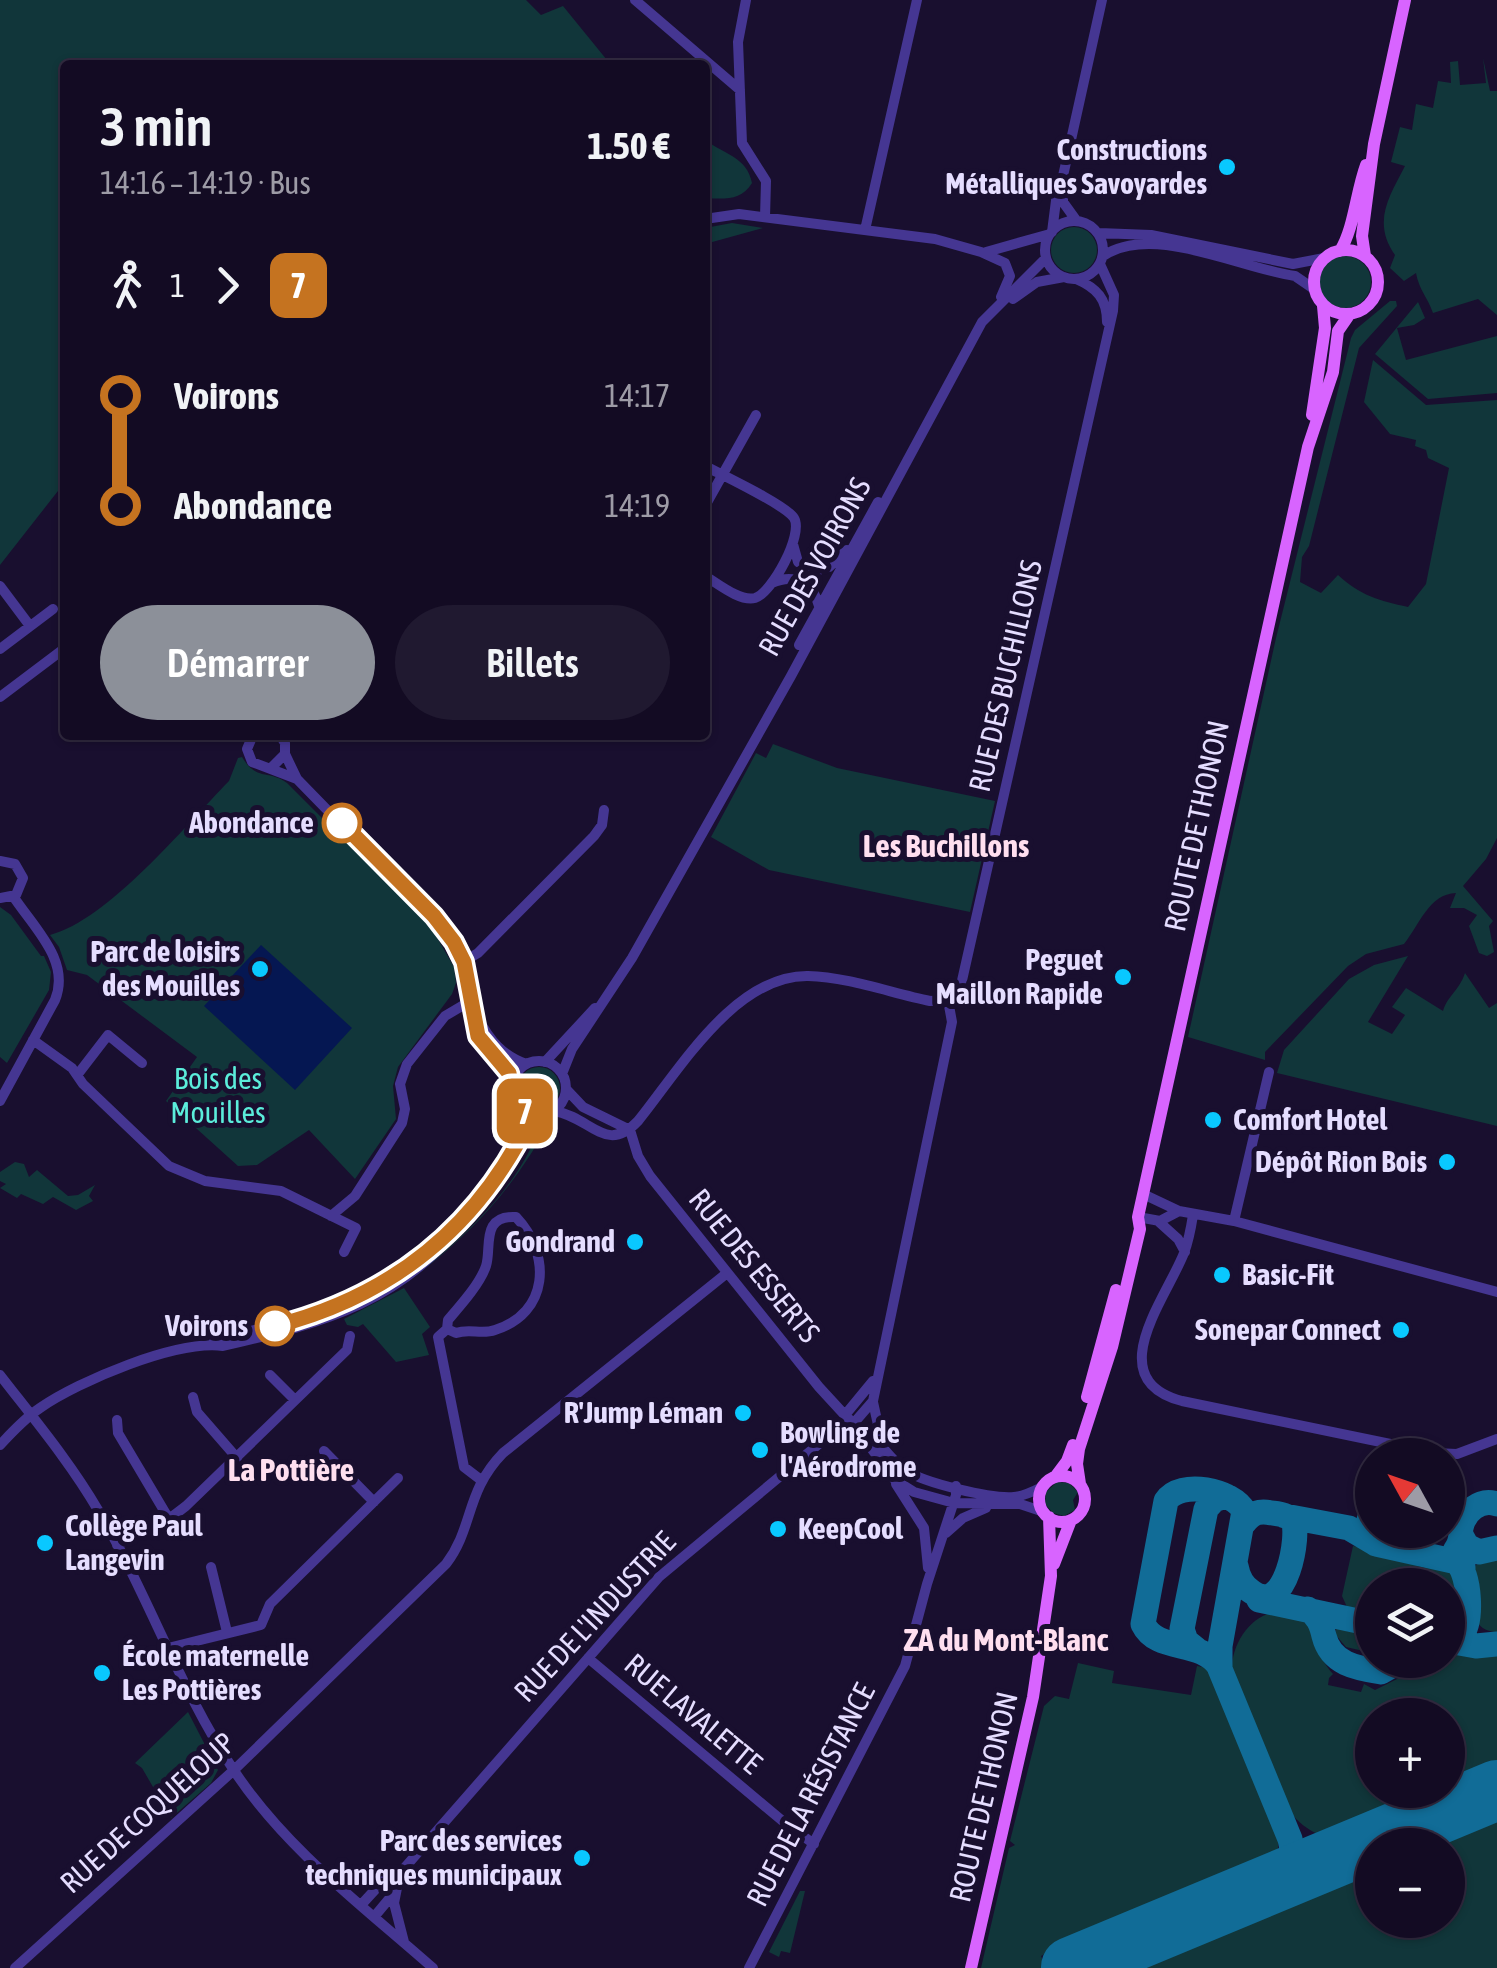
<!DOCTYPE html>
<html lang="fr">
<meta charset="utf-8">
<style>
body{margin:0;font-family:"Asap Condensed",sans-serif;background:#201930;color:#f1f3f6;height:100vh;display:flex;flex-direction:column;font-size:38px;white-space:nowrap}
*{box-sizing:border-box;margin:0}
p{font-size:32px;color:#9d9ba6}
.icon{flex:none;width:55px;height:55px;fill:none;stroke:currentColor;stroke-width:2;stroke-linecap:round;stroke-linejoin:round}
.map{position:relative;flex:1;overflow:hidden}
.details{position:absolute;left:60px;top:60px;width:650px;height:680px;display:flex;flex-direction:column;background:#130b23;border-radius:10px;box-shadow:0 2px 8px #0004,0 0 0 2px #322b41}
.details>*{flex:none}
.badge{padding:0 20px;border-radius:15px;font-size:35px;line-height:65px}
.needle{width:65px;rotate:310deg}
.buttons{position:absolute;left:1355px;top:1438px;display:grid;gap:20px}
.buttons a{display:grid;place-items:center;width:110px;height:110px;border-radius:50%;background:#130b23;box-shadow:0 2px 8px #0004,0 0 0 2px #322b41;font-size:50px}
.map>.badge{position:absolute;translate:-50% -50%;box-shadow:0 0 0 5px #fff}
.legs{display:flex;align-items:center;gap:15px;height:110px;padding:0 40px;font-size:32px}
.legs p{margin-inline-start:auto}
.headline{display:flex;align-items:center;justify-content:space-between;height:170px;padding:0 40px}
h1{font-size:55px;font-weight:600;line-height:75px}
.button{display:flex;gap:20px;margin-top:auto;padding:20px 40px}
.button a{flex:1;height:115px;border-radius:60px;background:#8c9099;color:#fff;font-size:40px;font-weight:600;line-height:115px;text-align:center}
.button a+a{background:#201930;color:#f1f3f6}
ul{padding:0 40px;list-style:none}
li{display:flex;align-items:center;gap:35px;height:110px;font-size:38px}
li i{display:grid;place-items:center;width:15px;height:100%;margin:0 12px;background:currentColor}
li i::after{content:'';width:25px;height:25px;margin:-12px;border:8px solid;border-radius:50%;background:#130b23}
li p{margin-inline-start:auto}
li:first-child i{background:linear-gradient(#0000 50%,currentColor 0)}
li:last-child i{background:linear-gradient(currentColor 50%,#0000 0)}
.map>svg:first-child{display:block}
.green{fill:#11363a}
.water{fill:#051752}
.lines{fill:none;stroke-linecap:round;stroke-linejoin:round}
.taxiway{stroke:#116c97;stroke-width:25}
.runway{stroke:#116c97;stroke-width:60}
.minor{stroke:#453692;stroke-width:10}
.major{stroke:#d864ff;stroke-width:12}
.line-1-casing{stroke:#fff;stroke-width:22}
.line-1{stroke:#c57320;stroke-width:15}
.poi-dot{fill:#09c8ff;stroke:#190f2f;stroke-width:4}
.stop-1-dot{fill:#fff;stroke:#c57320;stroke-width:5}
.labels{text-anchor:middle;stroke-width:10;stroke-linejoin:round;paint-order:stroke}
.poi-label{font-size:30px;font-weight:bold;fill:#e5ddff;stroke:#190f2f;text-anchor:end}
.street-label{font-size:30px;fill:#e5ddff;stroke:#190f2f}
.stop-label{font-size:30px;font-weight:bold;fill:#e5ddff;stroke:#190f2f;text-anchor:end}
.park-label{font-size:30px;fill:#5beddb;stroke:#190f2f}
.neighbourhood-label{font-size:32px;font-weight:bold;fill:#ffdfef;stroke:#190f2f}
</style>
<div class="map">
<svg width="1497" height="1968" viewBox="0 0 1497 1968">
<rect width="100%" height="100%" fill="#190f2f"/>
<path class="green" d="M0,0H526L541,15L563,6L611,65H65V482L0,565Z
M1483,58L1490,91H1497V315L1478,299L1433,313C1428,298 1419,290 1416,273L1404,281L1390,268L1395,255C1372,222 1389,197 1405,166L1391,162L1400,127L1412,130L1416,104L1433,108L1438,81L1451,83L1450,62L1458,61L1460,85L1486,83Z
M705,140C724,154 747,157 752,183C741,201 724,199 705,198Z
M732,223L763,228L705,244V228Z
M1051 250a23 23 0 1 1 46 0a23 23 0 1 1-46 0Z
M1319 282a26 26 0 1 1 52 0a26 26 0 1 1-52 0Z
M1390,301H1396L1397,306L1359,348L1309,546L1302,557L1300,582L1321,593L1338,575C1359,595 1380,601 1408,607L1426,584L1449,468L1428,458L1426,450L1415,446L1416,440L1390,434L1364,402L1373,360L1426,405L1497,400V838L1486,859L1463,886L1493,921L1489,926L1494,952L1487,956L1479,953L1469,926L1477,915L1464,908H1450L1456,893C1429,894 1420,924 1404,944L1366,954L1348,966L1265,1052V1060L1188,1037L1276,638L1351,338L1355,330Z
M1418,302L1425,318L1414,325L1397,328L1406,360L1497,336V393L1428,399L1375,354Z
M773,744L837,768L995,801L970,912L769,870L711,837L756,753L766,758Z
M242,757C257,782 268,769 287,783L431,927L454,967L456,983L452,994L398,1067L393,1086L396,1119L355,1179L309,1130L257,1165L238,1166L166,1101L197,1057L87,975L67,970L59,947L50,935C108,920 185,826 229,781L238,758Z
M0,907L11,915L41,956H44L51,972L49,990L7,1063L0,1057Z
M1408,956L1368,1022L1392,1034L1405,1015L1392,1007L1406,988L1443,1011C1448,995 1459,991 1465,973L1489,1008L1497,1003V1126L1277,1073L1284,1050L1349,979L1374,965Z
M518 1088a21 21 0 1 1 42 0a21 21 0 1 1-42 0Z
M551,1120C510,1194 470,1236 402,1286C411,1275 430,1264 443,1253C481,1220 528,1171 540,1123Z
M15,1162L24,1164L29,1177L37,1170L68,1196L78,1195L95,1185L89,1196L93,1201L76,1210L53,1197L43,1204L21,1194L17,1198L0,1188L6,1184L0,1181V1172Z
M404,1288L430,1327L422,1334L429,1355L396,1362L363,1324L358,1327L347,1325L344,1319Z
M1057,1482L1069,1483L1078,1492L1073,1500L1075,1510L1064,1516L1053,1513L1045,1504L1046,1492Z
M1353,1546L1447,1564L1457,1580V1618L1448,1627V1585H1372V1613L1347,1607L1342,1596Z
M1497,1553V1632C1475,1631 1474,1616 1473,1597C1472,1590 1469,1579 1471,1573C1475,1562 1488,1557 1497,1553Z
M1271,1613C1330,1620 1303,1639 1333,1674L1329,1678L1328,1685L1361,1692L1364,1684L1375,1690L1403,1676L1416,1660H1448V1652L1478,1657L1497,1654V1762L1448,1782V1715H1372V1790H1428L1320,1835C1308,1830 1297,1822 1290,1811C1280,1795 1234,1688 1232,1674C1230,1648 1247,1619 1271,1613Z
M1337,1626L1372,1634V1653L1346,1647L1335,1634Z
M1078,1663L1114,1671L1112,1683L1191,1695L1197,1666L1208,1668L1278,1836V1848L1274,1855L1096,1926L1097,1931L1075,1934L1051,1945L1052,1950L1041,1956L1046,1968H981L1009,1848L1015,1845L1010,1841L1044,1706L1055,1696L1069,1699Z
M188,1712L218,1770L211,1783L171,1818L142,1768L135,1763Z
M1497,1819V1968H1136L1372,1871V1920H1448V1845H1434Z
M800,1891H805L790,1953L781,1951L779,1957L769,1952Z"/>
<path class="water" d="M261,945L352,1028L295,1090L204,1006Z"/>
<g class="lines">
<path class="taxiway" d="M1372,1509L1367,1528L1376,1544
M1448,1513C1462,1523 1465,1536 1455,1551
M1285,1516L1349,1528L1376,1544L1457,1562C1470,1576 1473,1621 1461,1636L1448,1640
M1461,1528C1464,1512 1480,1498 1497,1504
M1236,1566C1238,1577 1242,1586 1252,1592C1287,1618 1300,1532 1293,1521C1289,1515 1279,1514 1272,1513C1259,1510 1252,1513 1244,1523
M1463,1569L1462,1537L1467,1546L1479,1552L1497,1548
M1259,1600L1372,1624
M1308,1609C1318,1617 1321,1623 1324,1636C1331,1664 1356,1668 1381,1672L1402,1660
M1448,1641L1476,1646L1497,1644
M1196,1649L1186,1641L1182,1629L1206,1509L1214,1500L1226,1496
M1220,1669V1646L1244,1511C1233,1490 1180,1479 1166,1501L1143,1624C1157,1653 1200,1639 1219,1666L1220,1669L1290,1839C1295,1858 1289,1871 1274,1883"/>
<path class="runway" d="M1071,1967L1497,1790"/>
<path class="minor" d="M635,0L740,90
M746,0L738,42L742,143L766,181L765,217
M705,219L739,214L935,239L981,252L1005,263L1010,276L1001,297
M1076,220L1063,202V176L1102,0
M1045 250a29 29 0 1 1 58 0a29 29 0 1 1-58 0Z
M865,230L917,0
M1052,232L1058,185
M1099,233L1151,235L1293,264L1324,258
M986,252L1050,234
M1103,256C1153,223 1239,268 1295,276L1314,289
M1076,279C1097,288 1107,299 1107,322
M1013,299L1037,282L1064,277
M705,466C722,475 786,505 794,518C804,534 772,593 755,598C740,602 717,583 705,576
M705,506L756,415
M793,544L798,562L815,571L829,567L847,550
M772,583C795,573 813,583 819,606
M0,586L30,626
M799,645L878,502
M0,649L53,609
M0,697L65,648
M253,735L247,749L252,762L297,779
M285,754L297,779L448,934L463,962L478,1036L505,1066L513,1080
M272,767L285,754V743L280,735
M0,861L15,864L23,878L16,895L0,898
M463,962L478,953L594,836L602,825L604,810
M948,1000L961,985L1113,311L1114,295L1100,264
M478,1018C490,1041 502,1055 526,1064
M33,1040L72,1068L83,1084L169,1166L205,1181L281,1191L356,1228L344,1252
M512 1088a27 27 0 1 1 54 0a27 27 0 1 1-54 0Z
M545,1062L595,1008
M78,1074L108,1035L142,1063
M562,1074L572,1049L632,958L791,676L982,322L1046,258
M566,1089L583,1107L630,1130
M0,1101L55,1000C71,961 34,928 13,896
M555,1111C592,1118 606,1155 638,1121C680,1069 735,975 808,976C848,977 891,993 930,1001L948,1000
M630,1130L638,1156L650,1176L819,1387L853,1424L895,1480L914,1492L954,1503L1020,1504L1044,1512
M1143,1194L1179,1211L1234,1221L1497,1292
M1193,1215C1191,1228 1189,1240 1184,1253C1166,1299 1100,1379 1182,1401L1434,1453L1457,1454L1497,1439
M331,1216L355,1196L402,1123L405,1109L400,1084L407,1064L445,1016L472,1000
M1138,1217L1160,1221L1179,1211
M1158,1221L1178,1239L1185,1252
M1234,1221L1269,1072
M447,1329L456,1333C470,1328 481,1335 495,1330C549,1313 552,1255 516,1217C480,1215 492,1248 486,1266C480,1284 460,1306 448,1320L447,1329L438,1337L464,1467L481,1480
M212,1344L220,1338C282,1324 344,1310 397,1274C419,1260 437,1242 457,1225
M0,1375C34,1419 70,1462 98,1510C148,1594 180,1690 235,1772C287,1850 363,1906 433,1968
M270,1375L295,1400
M193,1397L197,1412L237,1458
M873,1402L882,1443
M845,1415L873,1381
M117,1420L118,1433L169,1519
M853,1424L873,1401L952,1022L948,1000
M859,1426C878,1437 888,1458 905,1470C924,1483 991,1499 1014,1497C1025,1496 1034,1491 1044,1486
M0,1445C12,1432 25,1418 40,1408C79,1381 176,1340 223,1346C327,1322 403,1302 470,1214C494,1182 515,1151 532,1115
M324,1451L374,1502
M896,1484L924,1528L928,1568
M946,1533L963,1518L986,1508
M117,1545L169,1519L186,1506L347,1350L350,1336
M211,1567L227,1632
M168,1648L261,1625L270,1604L398,1478
M588,1658L785,1823L814,1844
M336,1884L380,1880L400,1873
M361,1905L384,1880
M374,1917L394,1893
M404,1942L394,1903L400,1873L659,1577L849,1419
M15,1968L234,1770L446,1564C474,1527 465,1492 503,1453L727,1273
M749,1968L905,1666L927,1584L956,1495V1486"/>
<path class="major" d="M1314 282a32 32 0 1 1 64 0a32 32 0 1 1-64 0Z
M1340,251C1354,229 1356,192 1366,165
M1365,256L1362,236L1374,144L1405,0
M1312,415L1325,328L1323,306
M1087,1397L1116,1290
M1039 1499a23 23 0 1 1 46 0a23 23 0 1 1-46 0Z
M1055,1477L1067,1461L1073,1445
M1080,1484L1077,1464L1079,1449L1112,1347L1140,1229L1138,1217L1308,447L1333,372L1338,331L1349,315
M1054,1564L1071,1520
M971,1968L1033,1697L1051,1576L1049,1517"/>
</g>
<g class="lines">
<defs>
<path id="line-1" d="M275,1326C393,1296 480,1225 532,1115L515,1102L509,1073L478,1036L464,962L454,942L434,916L342,823"/>
</defs>
<use href="#line-1" class="line-1-casing"/>
<use href="#line-1" class="line-1"/>
</g>
<g class="poi-dot">
<circle cx="1227" cy="167" r="10"/>
<circle cx="260" cy="969" r="10"/>
<circle cx="1123" cy="977" r="10"/>
<circle cx="1213" cy="1120" r="10"/>
<circle cx="1447" cy="1162" r="10"/>
<circle cx="635" cy="1242" r="10"/>
<circle cx="1222" cy="1275" r="10"/>
<circle cx="1401" cy="1330" r="10"/>
<circle cx="743" cy="1413" r="10"/>
<circle cx="760" cy="1450" r="10"/>
<circle cx="778" cy="1529" r="10"/>
<circle cx="45" cy="1543" r="10"/>
<circle cx="102" cy="1673" r="10"/>
<circle cx="582" cy="1858" r="10"/>
</g>
<g class="stop-1-dot">
<circle cx="342" cy="823" r="18"/>
<circle cx="275" cy="1326" r="18"/>
</g>
<g class="labels">
<g class="poi-label">
<text x="1207" y="160">Constructions<tspan x="1207" dy="34">Métalliques Savoyardes</tspan></text>
<text x="240" y="962">Parc de loisirs<tspan x="240" dy="34">des Mouilles</tspan></text>
<text x="1103" y="970">Peguet<tspan x="1103" dy="34">Maillon Rapide</tspan></text>
<text x="1233" y="1130" text-anchor="start">Comfort Hotel</text>
<text x="1427" y="1172">Dépôt Rion Bois</text>
<text x="615" y="1252">Gondrand</text>
<text x="1242" y="1285" text-anchor="start">Basic-Fit</text>
<text x="1381" y="1340">Sonepar Connect</text>
<text x="723" y="1423">R'Jump Léman</text>
<text x="780" y="1443" text-anchor="start">Bowling de<tspan x="780" dy="34">l'Aérodrome</tspan></text>
<text x="65" y="1536" text-anchor="start">Collège Paul<tspan x="65" dy="34">Langevin</tspan></text>
<text x="798" y="1539" text-anchor="start">KeepCool</text>
<text x="122" y="1666" text-anchor="start">École maternelle<tspan x="122" dy="34">Les Pottières</tspan></text>
<text x="562" y="1851">Parc des services<tspan x="562" dy="34">techniques municipaux</tspan></text>
</g>
<g class="street-label">
<text transform="translate(815 567) rotate(-61)" y="10">RUE DES VOIRONS</text>
<text transform="translate(1006 676) rotate(-77)" y="10">RUE DES BUCHILLONS</text>
<text transform="translate(1197 826) rotate(-78)" y="10">ROUTE DE THONON</text>
<text transform="translate(754 1266) rotate(51)" y="10">RUE DES ESSERTS</text>
<text transform="translate(595 1617) rotate(-47)" y="10">RUE DE L'INDUSTRIE</text>
<text transform="translate(693 1714) rotate(40)" y="10">RUE LAVALETTE</text>
<text transform="translate(811 1795) rotate(-63)" y="10">RUE DE LA RÉSISTANCE</text>
<text transform="translate(984 1797) rotate(-77)" y="10">ROUTE DE THONON</text>
<text transform="translate(148 1813) rotate(-42)" y="10">RUE DE COQUELOUP</text>
</g>
<g class="stop-label">
<text x="314" y="833">Abondance</text>
<text x="248" y="1336">Voirons</text>
</g>
<g class="park-label">
<text x="218" y="1089">Bois des<tspan x="218" dy="34">Mouilles</tspan></text>
</g>
<g class="neighbourhood-label">
<text x="946" y="857">Les Buchillons</text>
<text x="291" y="1481">La Pottière</text>
<text x="1006" y="1651">ZA du Mont-Blanc</text>
</g>
</g>
</svg>
<div class="buttons">
<a><svg class="needle" viewBox="-14 -14 28 28"><path d="M0-13l5 13h-10z" fill="#e53935"/><path d="M0 13l5-13h-10z" fill="#9d9ba6"/></svg></a>
<a><svg class="icon" aria-label="layers" viewBox="0 0 24 24"><path d="M12 4l9 5-9 5-9-5zM3 14l9 5 9-5"/></svg></a>
<a>+</a>
<a>−</a>
</div>
<b class="badge" style="left:525px;top:1111px;background:#c57320;color:#fff">7</b>
<section class="details">
<div class="headline"><div><h1>3 min</h1><p>14:16 – 14:19 · Bus</p></div><b>1.50 €</b></div>
<div class="legs"><svg class="icon" aria-label="walk" viewBox="0 0 24 24"><circle cx="13" cy="4" r="2"/><path d="M13 8l-2 6 4 7M11 14l-3 7M7 12l3-4h3l4 4"/></svg>1<svg class="icon" aria-label="forward" viewBox="0 0 24 24"><path d="M9 5l7 7-7 7"/></svg><b class="badge" style="background:#c57320;color:#fff">7</b></div>
<ul>
<li><i style="color:#c57320"></i><b>Voirons</b><p>14:17</p></li>
<li><i style="color:#c57320"></i><b>Abondance</b><p>14:19</p></li>
</ul>
<div class="button"><a>Démarrer</a><a>Billets</a></div>
</section>
</div>
